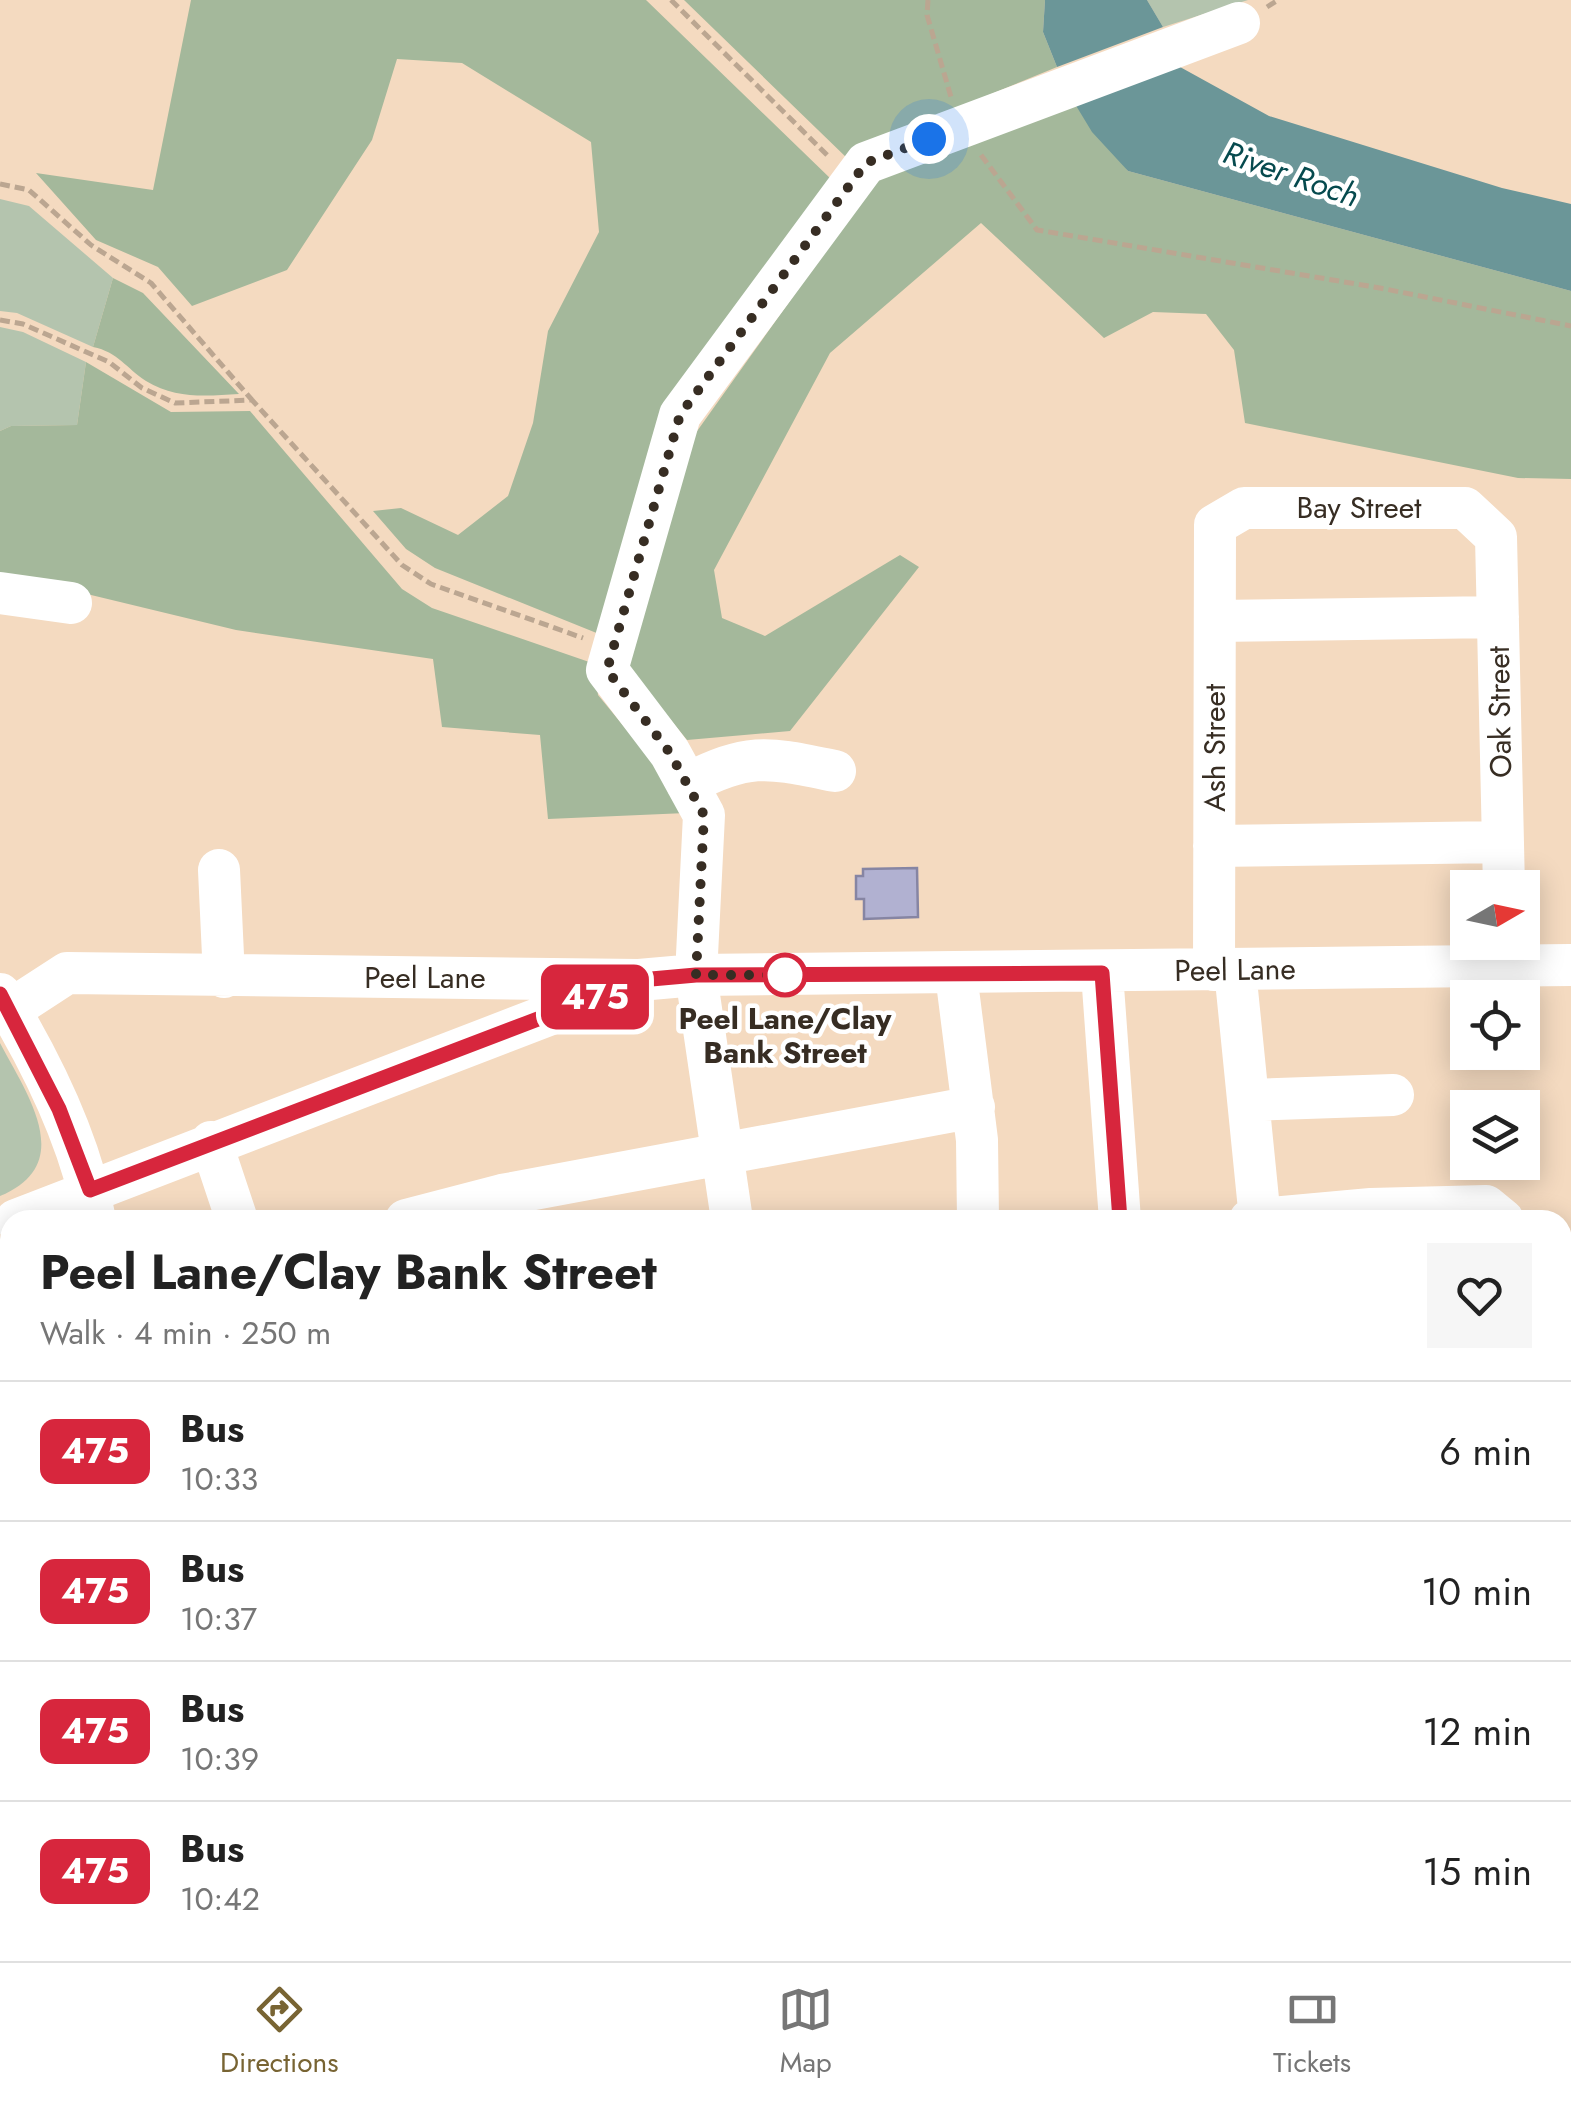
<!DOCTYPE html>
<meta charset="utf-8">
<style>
body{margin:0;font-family:Jost,sans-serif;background:#f6f6f6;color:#222;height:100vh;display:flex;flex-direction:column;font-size:38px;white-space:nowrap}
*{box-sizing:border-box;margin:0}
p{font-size:32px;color:#767676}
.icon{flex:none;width:55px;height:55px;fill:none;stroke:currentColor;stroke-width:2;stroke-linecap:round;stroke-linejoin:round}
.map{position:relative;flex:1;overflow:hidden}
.sheet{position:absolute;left:0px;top:1210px;width:1572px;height:752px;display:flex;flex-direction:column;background:#fff;border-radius:30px 30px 0 0;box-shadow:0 5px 25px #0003}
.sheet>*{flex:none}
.badge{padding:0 20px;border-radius:15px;font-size:35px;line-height:65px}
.needle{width:65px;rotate:81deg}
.controls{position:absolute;left:1450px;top:870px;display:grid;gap:20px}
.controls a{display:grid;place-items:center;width:90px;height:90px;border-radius:0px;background:#fff;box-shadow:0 5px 25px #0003;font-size:50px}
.you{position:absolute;width:50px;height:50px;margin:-25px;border:8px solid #fff;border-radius:50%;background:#1a73e8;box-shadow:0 0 0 15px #1a73e833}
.map>.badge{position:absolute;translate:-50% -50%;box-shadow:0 0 0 5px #fff}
.round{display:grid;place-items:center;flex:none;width:105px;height:105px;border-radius:0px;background:#f6f6f6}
.head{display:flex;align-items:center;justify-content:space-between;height:170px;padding:0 40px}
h1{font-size:48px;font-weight:700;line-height:75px}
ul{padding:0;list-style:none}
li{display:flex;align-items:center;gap:30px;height:140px;padding:0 40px;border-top:2px solid #e0e0e0}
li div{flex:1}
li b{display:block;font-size:38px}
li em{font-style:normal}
li .badge{min-width:110px;font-weight:700;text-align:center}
.dock{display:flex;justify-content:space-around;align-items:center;height:140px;border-top:2px solid #e0e0e0;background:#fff;font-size:28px;color:#767676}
.dock a{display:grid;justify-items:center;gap:5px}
.dock .selected{color:#786433}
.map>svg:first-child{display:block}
.green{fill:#b4c4ae}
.forest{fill:#a4b89b}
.water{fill:#6b9698}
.building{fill:#b1b1d1;stroke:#8685a3;stroke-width:2.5}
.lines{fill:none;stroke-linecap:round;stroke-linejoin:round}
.path{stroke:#bba691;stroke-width:5;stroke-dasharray:10 5;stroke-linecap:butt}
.minor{stroke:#fff;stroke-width:42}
.line-casing{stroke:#fff;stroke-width:22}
.line{stroke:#d7263d;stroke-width:15}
.walk{stroke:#372d23;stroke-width:10;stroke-dasharray:0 18}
.stop-dot{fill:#fff;stroke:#d7263d;stroke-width:5}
.labels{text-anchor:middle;stroke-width:9;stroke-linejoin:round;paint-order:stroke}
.street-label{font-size:30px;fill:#372d23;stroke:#fff}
.stop-label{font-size:30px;font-weight:bold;fill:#372d23;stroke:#fff}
.water-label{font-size:32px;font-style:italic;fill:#064a4e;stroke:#fff}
</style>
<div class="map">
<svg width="1571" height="1961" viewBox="0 0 1571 1961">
<rect width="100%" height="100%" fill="#f4dac0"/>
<path class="green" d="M1147,0H1248L1163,27Z
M0,199L29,206L113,278L93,347L17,313L0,311Z
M0,327L23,332L86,362L77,425L11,426L0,431Z
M0,1043C28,1096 77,1164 0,1196Z
M1170,1953L1172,1961H245L243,1953Z"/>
<path class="forest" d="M191,0H646L832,180L661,411L604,636L435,568L406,549L373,511L401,508L458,535L508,496L533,423L548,331L599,232L591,142L462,63L397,59L372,140L287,270L192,306L158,267L96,240L36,173L153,190Z
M684,0H1045L1043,32L1057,67L865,146L849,160Z
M1072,98L1128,171L1571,291V479L1518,478L1245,423L1234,350L1206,314L1153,312L1104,338L981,223L830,353L714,570L722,618L765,636L900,555L919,567L790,731L687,740L627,666L695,434L881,173Z
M113,278L143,293L239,394C205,396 176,399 146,381C126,368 118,352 93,347Z
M86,362L171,412L250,411L402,589L432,608L595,664L598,695L664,775L686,813L548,819L540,735L442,727L433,659L236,630L0,573V431L11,426L77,425Z"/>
<path class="water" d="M1045,0H1147L1163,27L1057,67L1043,32Z
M1171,62L1269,116L1502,188L1571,204V291L1128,171L1092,132L1072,99Z"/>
<path class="building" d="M917,868L918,917L864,919V899H856V876H863V869Z"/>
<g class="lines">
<path class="path" d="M671,0L828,156
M928,0L927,15L951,97
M1267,7L1278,0
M981,155L1037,230L1380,288L1571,326
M0,184L29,190L91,245L151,283L252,400
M0,320L23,324L109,362L142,388L175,403L252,400L402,565L431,584L583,638"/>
<path class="minor" d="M0,593L71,603
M1215,621L1498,617
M687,784C751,752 766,757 835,771
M1214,846L1503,842
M219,870L224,977
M1214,970L1215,525L1244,508H1465L1496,537L1504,888
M1235,970L1260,1219
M1102,973L1120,1220
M956,974L977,1140L978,1220
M0,994C41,1061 81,1142 95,1220
M10,1010L67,973L639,980L696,975L1571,965
M1248,1100L1393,1095
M211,1142L237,1220
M16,1220L616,989
M406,1220L502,1195L974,1107
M732,1220L696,975L704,815L670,753L607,670L680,415L866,163L1239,23
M1250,1220L1371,1209L1486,1206L1503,1220
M1562,1267L1571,1274
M0,1537L10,1536
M1562,1679L1571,1677
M218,1952L220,1961
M1294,1952L1297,1961
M1546,1952L1549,1961"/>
</g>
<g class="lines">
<defs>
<path id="line" d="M0,994L59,1109L90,1190L640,980L696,975L1102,973L1120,1220"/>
</defs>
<use href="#line" class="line-casing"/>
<use href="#line" class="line"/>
<path class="walk" d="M785,975H696L704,815L670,753L607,670L680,415L866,163L929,139"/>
</g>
<circle class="stop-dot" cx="785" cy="975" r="20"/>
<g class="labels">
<g class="street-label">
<text x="1359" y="518">Bay Street</text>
<text transform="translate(1500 712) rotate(-91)" y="10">Oak Street</text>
<text transform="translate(1215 748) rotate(-90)" y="10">Ash Street</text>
<text transform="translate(1235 970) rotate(-1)" y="10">Peel Lane</text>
<text x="425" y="988">Peel Lane</text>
</g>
<g class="stop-label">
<text x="785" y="1029">Peel Lane/Clay<tspan x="785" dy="34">Bank Street</tspan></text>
</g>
<g class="water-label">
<text transform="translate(1291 174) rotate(19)" y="11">River Roch</text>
</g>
</g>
</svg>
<div class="controls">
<a><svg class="needle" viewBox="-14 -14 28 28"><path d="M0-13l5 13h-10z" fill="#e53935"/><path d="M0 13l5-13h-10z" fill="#767676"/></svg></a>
<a><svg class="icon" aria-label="locate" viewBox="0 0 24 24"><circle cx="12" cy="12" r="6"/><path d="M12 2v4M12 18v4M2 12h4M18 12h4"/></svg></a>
<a><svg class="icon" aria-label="layers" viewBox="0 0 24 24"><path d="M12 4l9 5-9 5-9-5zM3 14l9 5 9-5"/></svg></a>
</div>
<div class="you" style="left:929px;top:139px"></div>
<b class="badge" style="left:595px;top:997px;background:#d7263d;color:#fff">475</b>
<section class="sheet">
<div class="head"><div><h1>Peel Lane/Clay Bank Street</h1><p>Walk · 4 min · 250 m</p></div><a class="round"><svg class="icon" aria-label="heart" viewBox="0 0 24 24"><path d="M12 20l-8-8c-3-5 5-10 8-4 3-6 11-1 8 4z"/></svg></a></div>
<ul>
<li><span class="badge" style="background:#d7263d;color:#fff">475</span><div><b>Bus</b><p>10:33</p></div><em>6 min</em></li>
<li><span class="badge" style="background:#d7263d;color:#fff">475</span><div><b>Bus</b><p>10:37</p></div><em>10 min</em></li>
<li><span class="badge" style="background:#d7263d;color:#fff">475</span><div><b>Bus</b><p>10:39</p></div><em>12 min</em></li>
<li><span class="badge" style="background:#d7263d;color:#fff">475</span><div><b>Bus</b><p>10:42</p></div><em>15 min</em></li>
</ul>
</section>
</div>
<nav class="dock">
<a class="selected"><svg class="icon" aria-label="directions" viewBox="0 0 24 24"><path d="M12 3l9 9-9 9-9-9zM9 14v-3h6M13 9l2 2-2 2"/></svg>Directions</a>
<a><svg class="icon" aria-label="map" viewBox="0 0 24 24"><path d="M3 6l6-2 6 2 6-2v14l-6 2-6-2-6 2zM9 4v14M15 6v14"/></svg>Map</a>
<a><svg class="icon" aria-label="tickets" viewBox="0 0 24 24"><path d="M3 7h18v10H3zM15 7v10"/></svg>Tickets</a>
</nav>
